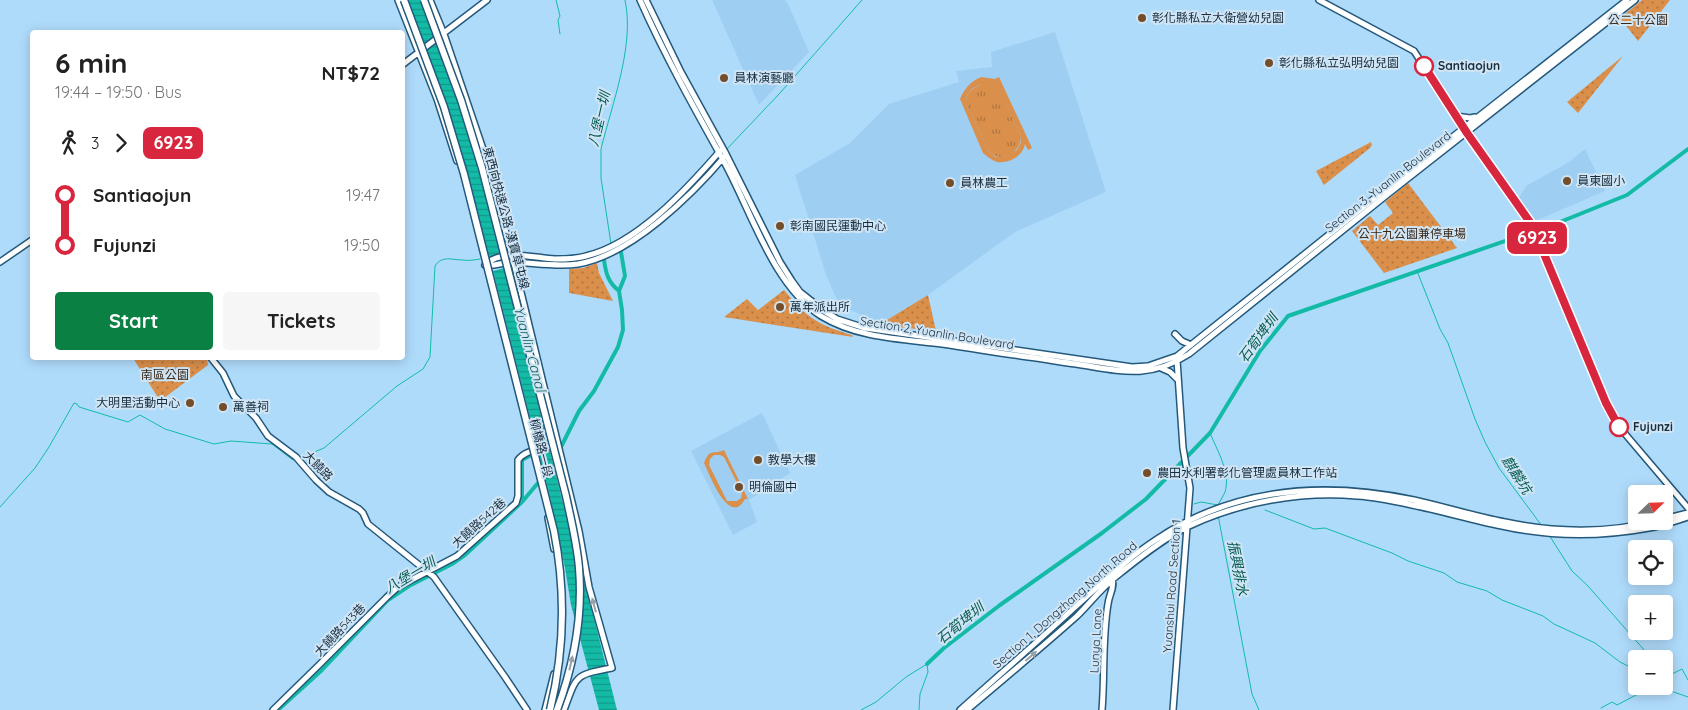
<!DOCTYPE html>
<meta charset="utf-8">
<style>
body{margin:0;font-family:Quicksand,"Noto Sans TC",sans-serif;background:#f6f6f6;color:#222;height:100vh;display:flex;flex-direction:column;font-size:19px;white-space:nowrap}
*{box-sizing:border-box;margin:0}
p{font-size:16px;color:#767676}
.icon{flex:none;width:28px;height:28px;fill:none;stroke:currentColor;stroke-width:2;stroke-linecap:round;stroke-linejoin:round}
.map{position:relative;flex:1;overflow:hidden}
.drawer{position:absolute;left:30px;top:30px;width:375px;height:330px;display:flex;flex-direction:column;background:#fff;border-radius:5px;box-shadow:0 2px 12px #0003}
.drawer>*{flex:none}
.badge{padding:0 10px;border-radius:8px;font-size:18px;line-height:32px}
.needle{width:32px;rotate:67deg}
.fabs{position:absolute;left:1628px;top:485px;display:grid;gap:10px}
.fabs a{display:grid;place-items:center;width:45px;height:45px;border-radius:5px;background:#fff;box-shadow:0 2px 12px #0003;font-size:25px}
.map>.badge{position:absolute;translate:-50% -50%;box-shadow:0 0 0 2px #fff}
.legs{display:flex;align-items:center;gap:8px;height:55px;padding:0 25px;font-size:16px}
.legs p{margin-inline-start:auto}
.headline{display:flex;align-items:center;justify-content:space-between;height:85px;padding:0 25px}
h1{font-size:28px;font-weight:700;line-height:38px}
.button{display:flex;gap:10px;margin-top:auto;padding:10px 25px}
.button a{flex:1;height:58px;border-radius:5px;background:#0b8043;color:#fff;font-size:20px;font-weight:700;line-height:58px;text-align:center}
.button a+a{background:#f6f6f6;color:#222}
ul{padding:0 25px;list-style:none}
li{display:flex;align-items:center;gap:18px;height:50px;font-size:19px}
li i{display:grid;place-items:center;width:8px;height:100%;margin:0 6px;background:currentColor}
li i::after{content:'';width:12px;height:12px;margin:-6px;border:4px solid;border-radius:50%;background:#fff}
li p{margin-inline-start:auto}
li:first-child i{background:linear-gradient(#0000 50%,currentColor 0)}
li:last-child i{background:linear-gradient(currentColor 50%,#0000 0)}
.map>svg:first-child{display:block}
.built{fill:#9ecef2}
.grass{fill:url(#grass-tufts)}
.park{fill:url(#park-dots)}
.pitch{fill:#da8f4b;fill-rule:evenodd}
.water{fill:url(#water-rules)}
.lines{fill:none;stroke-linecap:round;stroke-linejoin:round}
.stream{stroke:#13bba6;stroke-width:1}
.canal{stroke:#13bba6;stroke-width:4}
.secondary-casing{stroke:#24597c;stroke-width:8}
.secondary{stroke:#fff;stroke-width:5}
.highway-bridge-casing{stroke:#24597c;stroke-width:9;stroke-linecap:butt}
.highway-bridge{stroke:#fff;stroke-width:6}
.oneway{fill:#97a1a8}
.line-1-casing{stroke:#fff;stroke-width:11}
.line-1{stroke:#d7263d;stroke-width:8}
.poi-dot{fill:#744d2b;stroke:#cfe5f5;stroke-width:2}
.stop-1-dot{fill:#fff;stroke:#d7263d;stroke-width:2.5}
.labels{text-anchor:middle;stroke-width:4;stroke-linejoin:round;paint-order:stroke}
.poi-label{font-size:12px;fill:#182e3e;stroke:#cfe5f5;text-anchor:start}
.park-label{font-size:12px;fill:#3a2818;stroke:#cfe5f5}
.stop-label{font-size:12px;font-weight:bold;fill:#182e3e;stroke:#cfe5f5;text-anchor:start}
.street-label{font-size:12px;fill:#182e3e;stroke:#cfe5f5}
.water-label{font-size:14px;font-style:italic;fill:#085d52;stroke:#cfe5f5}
</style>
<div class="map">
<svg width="1688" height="710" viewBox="0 0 1688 710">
<defs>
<pattern id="grass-tufts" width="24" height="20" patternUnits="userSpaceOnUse" patternTransform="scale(1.25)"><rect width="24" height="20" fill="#da8f4b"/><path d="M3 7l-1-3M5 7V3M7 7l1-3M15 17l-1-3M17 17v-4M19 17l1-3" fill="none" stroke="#b07540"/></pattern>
<pattern id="park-dots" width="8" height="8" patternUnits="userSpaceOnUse" patternTransform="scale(1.25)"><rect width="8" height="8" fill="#da8f4b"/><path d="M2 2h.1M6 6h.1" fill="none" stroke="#b07540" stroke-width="1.8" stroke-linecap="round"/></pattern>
<pattern id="water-rules" width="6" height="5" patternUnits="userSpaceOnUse" patternTransform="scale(1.25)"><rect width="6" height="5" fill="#13bba6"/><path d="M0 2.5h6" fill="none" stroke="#119889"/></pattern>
</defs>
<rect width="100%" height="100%" fill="#afdbfb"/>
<path class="built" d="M712,0H785L788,4L809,52L759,105Z
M1055,32L1106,192L1015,232L928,295L882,323L840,306L826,275L795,175L850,143L889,104L959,82L956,71L992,67L991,52Z
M1585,149L1605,191L1535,221L1518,199L1526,186L1569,162Z
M762,413L790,473L749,500L757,522L733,535L691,451Z"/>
<path class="grass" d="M982,84H989L998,87L1021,137C1020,153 1002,164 989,152L966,103C965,93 973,88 982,84Z"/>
<path class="park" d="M1642,0H1670L1638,41L1620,18Z
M1623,56L1578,113L1567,102Z
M1371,142L1372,145L1370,148L1324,185L1316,171Z
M1408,183L1457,248L1384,273L1352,231L1370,216L1378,225L1393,213L1385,202Z
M597,263L599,273L613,301L569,293V269L583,268Z
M784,290C807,318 818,325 852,335L853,337L724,317L747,299L758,310Z
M928,295L936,331L888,326L882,323Z
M133,358H207L208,365L164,398L157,396Z"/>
<path class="pitch" d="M981,77L995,79L999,77L1032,148L1028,150L1025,144C1023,156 1009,164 997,162C991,160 987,156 983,153L960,99C964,89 971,81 981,77ZM982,84H989L998,88L1021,137V142L1017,150L1007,156L996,157L989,152L966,103C965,93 973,87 982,84Z
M724,450L748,499H745C729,528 709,473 704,463C710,448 713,455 724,450ZM714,455H720L724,457L742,493L741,498L737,501H727L709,465L710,459Z"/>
<path class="water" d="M406,0H422C456,81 478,168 501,253L488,258C466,170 442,83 406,0Z
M504,268L569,527L595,622L617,710H599L571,605L565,568L550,497L493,271Z"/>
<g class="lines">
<path class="stream" d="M556,0L560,16L558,20L560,34
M726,150L780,93L862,0
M680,198L718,158
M611,244L601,178V149C612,104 635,45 625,0
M1417,271L1440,329L1448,343L1475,419L1485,442L1499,468L1542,526
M1210,433C1217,450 1231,473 1225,492C1223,497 1219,502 1217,507
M300,458L324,448L397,386L423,369L430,357L435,266C442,255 452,260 463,260C469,261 474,260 480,259
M1194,504L1201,502L1218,505
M0,507L35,468L49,447L74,403L77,404L79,407L128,422L140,415L165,429L214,444L231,441L272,444L293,460L296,459
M1265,510L1314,529L1325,528L1392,553L1408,561L1444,573L1457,582L1487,591L1502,600L1543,616L1554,624L1595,643L1620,662L1636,670
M1218,515L1252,694L1259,710
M1549,535L1572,571L1588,586L1652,659
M1664,678L1682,669L1688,680
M1663,686L1668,690L1688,697
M1601,708L1612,702L1617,705L1638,694L1645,686
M861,710L876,702L906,677L927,664L928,672L920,694L919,710"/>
<path class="canal" d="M604,260C606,274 608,282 619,291
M558,448L561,447L579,411L594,391L618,347L623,330L622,310L619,291L625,276L621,252
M522,502L548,471
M927,664L944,648L1000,605L1102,533L1146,499L1210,433L1260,351L1288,316L1560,222L1627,195L1688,149
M278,710L322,670L388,600L409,586L452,564L465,555L522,502V460L531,455"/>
<defs>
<path id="secondary" d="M398,0L437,99L457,161
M430,0L444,34L483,149L512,255L579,531L589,587L612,668C574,675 577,675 564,710
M640,0C664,54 693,106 722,158C750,207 772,285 821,316C857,338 901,339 942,344C970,348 999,353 1028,357C1044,359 1060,362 1076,364C1120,371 1149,380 1189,354L1388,194L1635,0
M646,0L681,72L726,154L780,262L792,281L800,292L824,311L837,319L865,328L1132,367L1148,366L1177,356L1381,193L1627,0
M1319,0L1414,51L1467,133L1532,225L1611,414L1626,435L1688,508
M402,65L487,0
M1456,116L1470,118L1475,117
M0,262L32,240
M485,265C494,267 503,262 513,262C535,263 557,267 578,264C631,255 691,196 725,156
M485,265C502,248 534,258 555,259C566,259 576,259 586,256C637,244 687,189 720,151
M1175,334L1182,341L1191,345
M211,358L223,373L234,396L256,418L268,436L296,457L316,480L329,492L359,509L363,513L368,524L434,577L505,677L527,710
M1161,368L1170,372L1178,380
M548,518L554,549
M1664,519L1688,513
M273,710L320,664L387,597L398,587L457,556L516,503L518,496V460C527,448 542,451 555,444
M545,710L554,674
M960,710C998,676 1036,643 1073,609C1100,585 1126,559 1157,539C1235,487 1324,481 1414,500C1445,507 1474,516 1505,522C1553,532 1607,534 1655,521
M967,710C1004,679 1041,648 1077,616C1089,604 1100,590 1113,579C1134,562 1165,537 1189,526C1240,502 1301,491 1357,496C1375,497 1394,501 1412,505C1442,511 1472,520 1502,526C1551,537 1600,537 1649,528C1662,526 1675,521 1688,517
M1102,710C1105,675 1102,639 1108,604C1109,594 1115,588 1112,578
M1173,710L1190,488L1183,448L1177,360"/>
</defs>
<use href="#secondary" class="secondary-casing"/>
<use href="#secondary" class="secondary"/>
<defs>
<path id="highway-bridge" d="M404,0L444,107L464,174L554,531C566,592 565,649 550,710
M424,0L461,100L482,168L566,496C571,520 577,543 579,568C583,616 574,664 557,710"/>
</defs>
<use href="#highway-bridge" class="highway-bridge-casing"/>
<use href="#highway-bridge" class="highway-bridge"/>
</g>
<defs><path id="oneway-solid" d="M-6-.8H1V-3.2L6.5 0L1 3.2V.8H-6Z" transform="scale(1.25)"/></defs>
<g class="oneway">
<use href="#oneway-solid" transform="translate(594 605) rotate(-105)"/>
<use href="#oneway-solid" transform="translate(1031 656) rotate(-41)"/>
<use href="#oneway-solid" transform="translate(571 663) rotate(-77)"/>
</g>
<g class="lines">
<defs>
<path id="line-1" d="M1424,66L1467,133L1532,225L1606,403L1619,427"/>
</defs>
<use href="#line-1" class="line-1-casing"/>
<use href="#line-1" class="line-1"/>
</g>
<g class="poi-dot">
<circle cx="1142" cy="18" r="5"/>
<circle cx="1269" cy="63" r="5"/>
<circle cx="724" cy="78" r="5"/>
<circle cx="1567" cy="181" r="5"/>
<circle cx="950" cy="183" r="5"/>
<circle cx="780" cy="226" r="5"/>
<circle cx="780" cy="307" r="5"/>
<circle cx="190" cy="403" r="5"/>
<circle cx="223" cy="407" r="5"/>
<circle cx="758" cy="460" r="5"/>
<circle cx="1147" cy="473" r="5"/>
<circle cx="739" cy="487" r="5"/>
</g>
<g class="stop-1-dot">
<circle cx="1424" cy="66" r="9"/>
<circle cx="1619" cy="427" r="9"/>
</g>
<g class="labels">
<g class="poi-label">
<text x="1152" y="22">彰化縣私立大衛營幼兒園</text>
<text x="1279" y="67">彰化縣私立弘明幼兒園</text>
<text x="734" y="82">員林演藝廳</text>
<text x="1577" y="185">員東國小</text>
<text x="960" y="187">員林農工</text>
<text x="790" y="230">彰南國民運動中心</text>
<text x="790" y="311">萬年派出所</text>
<text x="180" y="407" text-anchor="end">大明里活動中心</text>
<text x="233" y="411">萬善祠</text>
<text x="768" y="464">教學大樓</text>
<text x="1157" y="477">農田水利署彰化管理處員林工作站</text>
<text x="749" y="491">明倫國中</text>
</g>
<g class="park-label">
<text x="1638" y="24">公二十公園</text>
<text x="1412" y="238">公十九公園兼停車場</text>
<text x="165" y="379">南區公園</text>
</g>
<g class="stop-label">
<text x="1438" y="70">Santiaojun</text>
<text x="1633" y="431">Fujunzi</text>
</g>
<g class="street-label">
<text transform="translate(1388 182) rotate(-38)" y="4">Section 3, Yuanlin Boulevard</text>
<text transform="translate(506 218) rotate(75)" y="4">東西向快速公路 漢寶草屯線</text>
<text transform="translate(937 333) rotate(9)" y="4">Section 2, Yuanlin Boulevard</text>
<text transform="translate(541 448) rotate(76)" y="4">柳橋路一段</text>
<text transform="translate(318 466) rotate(46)" y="4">大饒路</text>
<text transform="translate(479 523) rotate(-42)" y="4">大饒路542巷</text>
<text transform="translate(1172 586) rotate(-86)" y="4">Yuanshui Road Section 1</text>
<text transform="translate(1065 605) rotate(-41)" y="4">Section 1, Dongzhang North Road</text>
<text transform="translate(340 630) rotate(-46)" y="4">大饒路543巷</text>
<text transform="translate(1096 641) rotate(-87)" y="4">Lunya Lane</text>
</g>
<g class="water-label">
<text transform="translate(599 119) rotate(-77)" y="5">八堡一圳</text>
<text transform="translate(1258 338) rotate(-54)" y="5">石筍埤圳</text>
<text transform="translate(530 349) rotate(75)" y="5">Yuanlin Canal</text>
<text transform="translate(1517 475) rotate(57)" y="5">麒麟坑</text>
<text transform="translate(1238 568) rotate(79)" y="5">振興排水</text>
<text transform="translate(410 575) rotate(-31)" y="5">八堡一圳</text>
<text transform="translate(960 623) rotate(-39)" y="5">石筍埤圳</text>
</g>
</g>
</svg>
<div class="fabs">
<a><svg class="needle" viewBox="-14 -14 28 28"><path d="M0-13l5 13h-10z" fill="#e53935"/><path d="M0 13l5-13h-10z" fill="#767676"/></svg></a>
<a><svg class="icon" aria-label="locate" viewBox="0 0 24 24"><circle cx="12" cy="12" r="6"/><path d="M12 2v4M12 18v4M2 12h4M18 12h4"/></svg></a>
<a>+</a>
<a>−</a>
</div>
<b class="badge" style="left:1537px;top:238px;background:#d7263d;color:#fff">6923</b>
<section class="drawer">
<div class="headline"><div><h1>6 min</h1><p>19:44 – 19:50 · Bus</p></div><b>NT$72</b></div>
<div class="legs"><svg class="icon" aria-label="walk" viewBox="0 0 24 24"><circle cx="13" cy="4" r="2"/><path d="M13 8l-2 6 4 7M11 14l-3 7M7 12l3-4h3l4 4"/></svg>3<svg class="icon" aria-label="forward" viewBox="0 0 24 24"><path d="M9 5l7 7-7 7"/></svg><b class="badge" style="background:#d7263d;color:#fff">6923</b></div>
<ul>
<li><i style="color:#d7263d"></i><b>Santiaojun</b><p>19:47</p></li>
<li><i style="color:#d7263d"></i><b>Fujunzi</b><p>19:50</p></li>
</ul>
<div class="button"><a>Start</a><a>Tickets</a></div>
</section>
</div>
